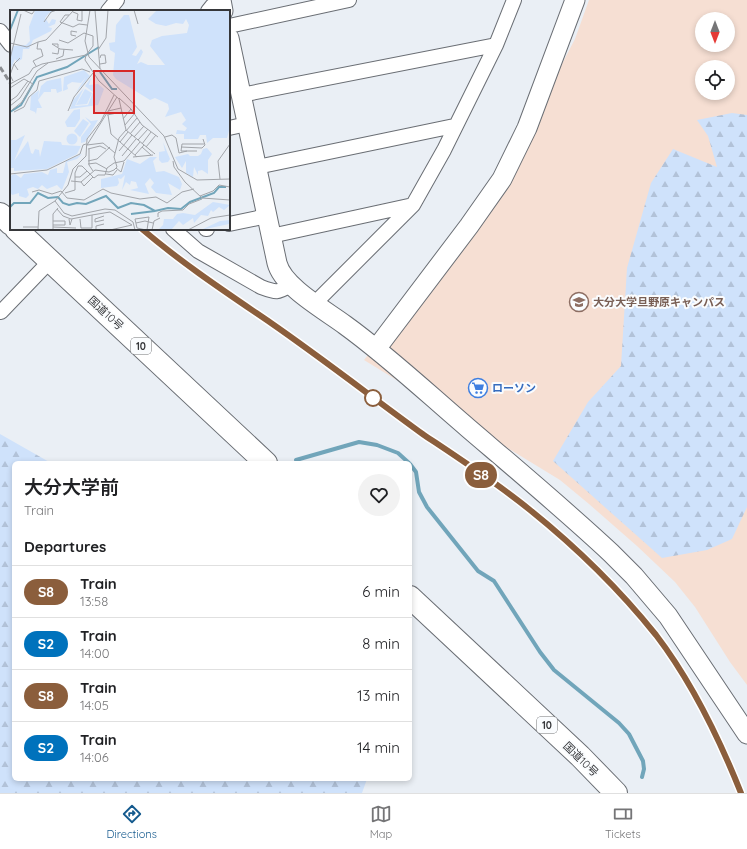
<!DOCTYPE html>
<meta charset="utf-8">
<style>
body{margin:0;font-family:Quicksand,"Noto Sans JP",sans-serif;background:#f2f2f2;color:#202124;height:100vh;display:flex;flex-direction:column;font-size:15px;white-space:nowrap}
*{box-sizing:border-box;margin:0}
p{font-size:13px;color:#757577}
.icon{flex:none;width:22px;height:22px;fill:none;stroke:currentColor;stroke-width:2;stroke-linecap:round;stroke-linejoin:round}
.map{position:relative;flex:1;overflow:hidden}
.drawer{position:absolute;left:12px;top:461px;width:400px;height:320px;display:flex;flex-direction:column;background:#fff;border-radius:6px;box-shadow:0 2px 6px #0003}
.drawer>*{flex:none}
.badge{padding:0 8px;border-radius:13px;font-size:14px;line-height:26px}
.needle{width:26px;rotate:180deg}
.controls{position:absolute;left:695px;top:12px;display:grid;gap:8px}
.controls a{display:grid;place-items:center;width:40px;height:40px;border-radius:50%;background:#fff;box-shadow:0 2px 6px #0003;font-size:20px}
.map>.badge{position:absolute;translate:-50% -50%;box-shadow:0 0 0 2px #fff}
h2{padding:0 12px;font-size:15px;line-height:36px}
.round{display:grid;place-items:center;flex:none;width:42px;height:42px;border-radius:21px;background:#f2f2f2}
.overview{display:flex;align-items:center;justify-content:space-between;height:68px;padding:0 12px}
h1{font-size:19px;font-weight:600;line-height:30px}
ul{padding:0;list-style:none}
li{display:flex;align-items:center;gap:12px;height:52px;padding:0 12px;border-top:1px solid #e0e0e0}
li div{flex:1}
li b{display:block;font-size:15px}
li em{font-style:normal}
li .badge{min-width:44px;font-weight:700;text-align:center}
.tab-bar{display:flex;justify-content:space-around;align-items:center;height:56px;border-top:1px solid #e0e0e0;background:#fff;font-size:11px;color:#757577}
.tab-bar a{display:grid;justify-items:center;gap:2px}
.tab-bar .on{color:#155a8e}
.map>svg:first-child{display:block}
.education{fill:#f6dfd3;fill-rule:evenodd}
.forest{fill:url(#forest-firs)}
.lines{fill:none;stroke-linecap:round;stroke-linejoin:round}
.stream{stroke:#71a5ba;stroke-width:4}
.street-casing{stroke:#6a6e74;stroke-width:16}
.secondary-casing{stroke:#6a6e74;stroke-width:21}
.highway-casing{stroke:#6a6e74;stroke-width:24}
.street{stroke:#fff;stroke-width:14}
.secondary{stroke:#fff;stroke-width:19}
.highway{stroke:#fff;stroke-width:22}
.rail{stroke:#8b8e92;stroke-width:3;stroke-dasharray:6 3;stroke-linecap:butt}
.line-casing{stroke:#fff;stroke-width:9}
.line{stroke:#8b5e3c;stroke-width:6}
.stop-dot{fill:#fff;stroke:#8b5e3c;stroke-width:2}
.labels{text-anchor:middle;stroke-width:4;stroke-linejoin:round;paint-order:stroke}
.shield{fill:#fafcfe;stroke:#717275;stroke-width:1}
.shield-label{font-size:10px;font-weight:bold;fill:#36373a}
.education-label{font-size:11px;font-weight:bold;fill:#785e54;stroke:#fafcfe;text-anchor:start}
.street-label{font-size:11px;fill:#36373a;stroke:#fafcfe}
.shop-label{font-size:11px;font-weight:bold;fill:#366cbe;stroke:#fafcfe;text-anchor:start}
.inset-river{fill:none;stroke:#71a5ba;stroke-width:2}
.inset-road{fill:none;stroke:#a2a5aa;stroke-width:1}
.view{fill:#d62828;fill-opacity:0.15;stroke:#d62828;stroke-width:2}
.inset-edge{fill:none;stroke:#36373a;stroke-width:2}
</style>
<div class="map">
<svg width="747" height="793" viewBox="0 0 747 793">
<defs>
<pattern id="forest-firs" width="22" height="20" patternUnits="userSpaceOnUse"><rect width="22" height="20" fill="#cfe2fb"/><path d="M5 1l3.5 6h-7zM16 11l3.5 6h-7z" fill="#b2c2d8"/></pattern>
</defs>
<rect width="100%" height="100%" fill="#eaeff5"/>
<path class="education" d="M589,0H747V685L730,662L695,607L675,582L637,546L589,504L560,480L364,360L456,244L517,150L575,39ZM702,19H728V45H702ZM702,67H728V93H702Z"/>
<path class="forest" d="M732,113L747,115V507L732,539L707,550L662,558L553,461L588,402L621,366L627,268L651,183L673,149L717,167L708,136L697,120Z
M0,434L51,463H14V779H367L362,793H0Z"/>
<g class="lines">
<path class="stream" d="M296,460L359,442L377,445L398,453L409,463
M410,464L416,472L419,492L427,507L478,571L494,581L540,652L554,670L619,723L629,734L643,761L644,769L642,777"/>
<defs>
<path id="street" d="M108,11L117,0
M208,11L212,6L222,3
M229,26L349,0
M0,31L11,45
M241,95L496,45
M229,128L247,124
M257,167L454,126
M229,224L267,216
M173,229L198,251L261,287C277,293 277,293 291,285
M206,229H207
M271,236L413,205
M315,303L413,205L444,150L496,45L514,0
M1,312L50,261"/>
<path id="secondary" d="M221,0L223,11
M229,38L277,263C283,287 325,310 345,325C388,356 427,393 468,428C516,469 565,510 611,553L634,576L668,616L747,734
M376,349L469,226L502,179L527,128L575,0"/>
<path id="highway" d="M0,214L11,224
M16,229L266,463
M410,597L580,756L616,793"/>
</defs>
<use href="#street" class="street-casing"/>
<use href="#secondary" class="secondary-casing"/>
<use href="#highway" class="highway-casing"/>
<use href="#street" class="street"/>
<use href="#secondary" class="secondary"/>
<use href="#highway" class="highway"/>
<path class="rail" d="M0,67L11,84
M142,229C183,264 227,293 271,323C326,362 380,403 435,442C467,464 500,486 530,510C576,547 619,589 655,635C693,682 719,738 741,793"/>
</g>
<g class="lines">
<defs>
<path id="line" d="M142,229C183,264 227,293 271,323C323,359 373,398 424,435C460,459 497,483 530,510C576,547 619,589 656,635C692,682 719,738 741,793"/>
</defs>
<use href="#line" class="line-casing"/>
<use href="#line" class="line"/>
</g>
<defs>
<symbol id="university-ring" viewBox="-11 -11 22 22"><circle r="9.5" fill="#fafcfe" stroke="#8d6e63" stroke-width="1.5"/><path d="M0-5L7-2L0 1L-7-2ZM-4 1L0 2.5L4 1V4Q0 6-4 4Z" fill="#8d6e63"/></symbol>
<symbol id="supermarket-ring" viewBox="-11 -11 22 22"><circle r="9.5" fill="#fafcfe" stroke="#3f7fe0" stroke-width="1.5"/><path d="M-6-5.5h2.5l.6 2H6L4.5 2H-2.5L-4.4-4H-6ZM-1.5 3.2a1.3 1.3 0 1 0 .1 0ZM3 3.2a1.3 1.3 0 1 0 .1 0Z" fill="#3f7fe0"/></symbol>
</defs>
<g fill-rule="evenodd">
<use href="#university-ring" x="568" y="291" width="22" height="22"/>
<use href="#supermarket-ring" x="467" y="377" width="22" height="22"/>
</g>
<circle class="stop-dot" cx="373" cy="398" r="8"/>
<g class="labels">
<g class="shield">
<rect x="131" y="338" width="20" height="16" rx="3"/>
<rect x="537" y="717" width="20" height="16" rx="3"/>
</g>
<g class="shield-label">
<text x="141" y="350">10</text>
<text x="547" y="729">10</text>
</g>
<g class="education-label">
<text x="593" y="306">大分大学旦野原キャンパス</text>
</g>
<g class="street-label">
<text transform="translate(106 313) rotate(43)" y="4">国道10号</text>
<text transform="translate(581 759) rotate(44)" y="4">国道10号</text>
</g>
<g class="shop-label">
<text x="492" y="392">ローソン</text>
</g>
</g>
<g transform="translate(10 10)">
<rect width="220" height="220" fill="#eaeff5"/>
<path d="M47,0L39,3L35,8L39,14L42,9L46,10L45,14L38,17L42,18L41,21L23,30L19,39H13L12,49L7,52L5,49L0,61V44L3,36L16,35L20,31L19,17L25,1ZM147,0H220V117L217,128H203L197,133L196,125H190L188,129H174V124H166L167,120L175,121L177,118L172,114L176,110L171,102L155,107L159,99L158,94L145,88L140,90L106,69L103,65L105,43L100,40L99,33L105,32L106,15L114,5H119L127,37L122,45L126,46L131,39L133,42L127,54L131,52L138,55H155L140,36L142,30L152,26L177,23L179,15L176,9L173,14L166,13L156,16L146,14L138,9ZM74,60L80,66L65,84L76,67L71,73L62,72L57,75L58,79L53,81L54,67ZM51,68L52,81L47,83L46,79H41V82H34L28,90L32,98H27L26,104L25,102L20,100L21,86L29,80L28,89L31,76L37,71ZM81,68L79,75L88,74L94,79L88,95L60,99L63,90L74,78L65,96L78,95L83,82L75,76ZM75,107L81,111L88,110L75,132L71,133V127L81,114ZM15,125L4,151L18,131L21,143L23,144L25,139L29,140L30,147L34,131L51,132L52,135L71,136L67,144L37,159L4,161V158H0V130H6ZM153,132L160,149L158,152L152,153L149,150V142L155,141ZM197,138L202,144L198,150V164L192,160L188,161V165L184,157L183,167L176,163V151L172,158L165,147L178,144L180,146H188L191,144L193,139ZM72,144L67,149L57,152L59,162L52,180L47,175L37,179L32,175L28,179L23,177L17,179L19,185L16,188L9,186V183L2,185L0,182V166L5,164L11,168L14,164L32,162L38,165L40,160L47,158V163H53L56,151ZM140,147H147L143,151L146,162L154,161L169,167L172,174L170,180L158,173L162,185L146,183L141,177L144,173L140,168L135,174L139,184L120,180L128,178L126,172L121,171L120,175L116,172L112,180L115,165L111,169L108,168L109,173L107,176L91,178V169L112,164L117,149L130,154ZM203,192L220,195L214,200L209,197L203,202L201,200L198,206L191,205L184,213L183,208L173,215L169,211L161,220H148L153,215L154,209H163L167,204L173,203L185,205ZM220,210L219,214L191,220L210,211Z" fill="#cfe2fb"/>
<path d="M75,79L82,83L77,94L66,95ZM70,99V109L65,117H57L55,112L60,105L64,100ZM73,109L79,113L70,127L64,121ZM56.5 129a5.5 5.5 0 1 1 11 0a5.5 5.5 0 1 1-11 0Z" fill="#cfe2fb"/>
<path class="inset-river" d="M0,20L8,0M90,62L102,79H107M0,102L11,95L27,67L57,57L89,37M0,197L4,193H20L28,183L38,188L48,187L53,193L59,195L67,193L76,194L96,186L108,198L121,193L134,195L145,201L158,198L171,199L180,192L204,183L209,177H216M121,204L145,201"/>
<path class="inset-road" d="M13,0L22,4L25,0M80,0L75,31L79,47L154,126L168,159L187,170L220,169M85,0L90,59M124,0L128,14M63,2L68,4L67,10L72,11V0M59,5H55L50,12L63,17L69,14L77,15M34,12L41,2L47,0M66,26L61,25V21L67,22M49,30L58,33L74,23L83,26V36L76,45L75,50L89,71L109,89L116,120L109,128L104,147L107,157L104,160L99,162L85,160L71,172L61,171M0,33L17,37L28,32M48,37V34H42L50,39L63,40M88,40L96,28L98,0M42,43L48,44L49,38M90,48L91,45H95L96,53L90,54M0,49L11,4M46,49L53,46L54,39M26,56L23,51L33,46L31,39H27L28,32L36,30L64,0M8,60L4,54L10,48M3,71L0,65L4,54M0,74L19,64L23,58L32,54L76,45M0,78L14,69L23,74L12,92L2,100M109,88L121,99L113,109M0,91L7,86L18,71M0,96L10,88L27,61L38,53M121,99L132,115L148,127M58,101L64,87L83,63M98,101L111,98M4,102L14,97L19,87L27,80L29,71L72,59L80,62M97,105L112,102M98,105L101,124L127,147M115,115L125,103M116,120L145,144M116,121L127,108M120,124L130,112M124,127L134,116M155,127L162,125L166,128L169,143L177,141M128,130L138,119M110,132L118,122M132,134L141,122M132,137L141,145M136,137L146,125M171,137L192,138L195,135L193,129M78,139L90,136L96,139M79,139V155L83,161M109,141L122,125M187,141H171L172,134H194M105,143L93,133L77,135L107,87M125,145L134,135M112,146L126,129M123,147L143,145M78,151L87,149L100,137M163,151L164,157L175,172L192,188L220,190M78,154L86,153L97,159M106,158L111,162L114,152M0,164L37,160L70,144L73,135L76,134M96,164L103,165L107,160M65,167H70L77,161M210,169L208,151L220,134M71,172L74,176L83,167M22,182L29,180L42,184L51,181L57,188L74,190L93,179L101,183L130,189L146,187L157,193L172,182L184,179M55,183L65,180V163L68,156H72L84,168L88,165H95L97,158L104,153L114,151L130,132M190,186L203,181L209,175L220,177M45,191L54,203L62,206L95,199L105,200L123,212L125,220M47,199L53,206L61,209L82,205M94,206L85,209V212L94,210M148,207V203L152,201L173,200L179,194L192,189M59,209L60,215L62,209M70,209L71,218H82V205L100,202L122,215L100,220M43,211H55V215H43M126,213L135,211L143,213M13,217H28M43,217L66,218M28,220L29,201L45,191L58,175L63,159L76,146L77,129L91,111L104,85M43,220V204L48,198M86,220V216L94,214M136,220L127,218L125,209L139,207L137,220M142,220L144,211L150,208M178,220L201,208L220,205"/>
<path class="view" d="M84,61H124V103H84Z"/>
<rect width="220" height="220" class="inset-edge"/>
</g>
</svg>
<div class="controls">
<a><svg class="needle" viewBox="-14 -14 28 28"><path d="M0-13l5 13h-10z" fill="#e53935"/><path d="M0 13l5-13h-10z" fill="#757577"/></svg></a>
<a><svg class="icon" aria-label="locate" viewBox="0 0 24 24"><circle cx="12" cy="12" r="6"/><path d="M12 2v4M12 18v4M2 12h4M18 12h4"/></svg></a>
</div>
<b class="badge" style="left:481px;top:475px;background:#8b5e3c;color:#fff">S8</b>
<section class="drawer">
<div class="overview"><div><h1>大分大学前</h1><p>Train</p></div><a class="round"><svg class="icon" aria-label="heart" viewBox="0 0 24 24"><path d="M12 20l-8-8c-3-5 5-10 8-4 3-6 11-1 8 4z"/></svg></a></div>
<h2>Departures</h2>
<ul>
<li><span class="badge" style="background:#8b5e3c;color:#fff">S8</span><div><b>Train</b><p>13:58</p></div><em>6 min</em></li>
<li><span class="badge" style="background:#0072bc;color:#fff">S2</span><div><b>Train</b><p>14:00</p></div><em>8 min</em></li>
<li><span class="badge" style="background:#8b5e3c;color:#fff">S8</span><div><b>Train</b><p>14:05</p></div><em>13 min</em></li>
<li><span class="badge" style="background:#0072bc;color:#fff">S2</span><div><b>Train</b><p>14:06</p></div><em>14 min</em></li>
</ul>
</section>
</div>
<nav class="tab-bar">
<a class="on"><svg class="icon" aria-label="directions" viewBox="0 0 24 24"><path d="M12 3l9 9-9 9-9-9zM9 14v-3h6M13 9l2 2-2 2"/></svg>Directions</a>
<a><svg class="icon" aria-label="map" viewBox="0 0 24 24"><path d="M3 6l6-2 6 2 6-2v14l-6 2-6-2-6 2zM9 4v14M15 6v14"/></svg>Map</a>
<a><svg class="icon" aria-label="tickets" viewBox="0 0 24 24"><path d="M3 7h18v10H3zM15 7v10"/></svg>Tickets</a>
</nav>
